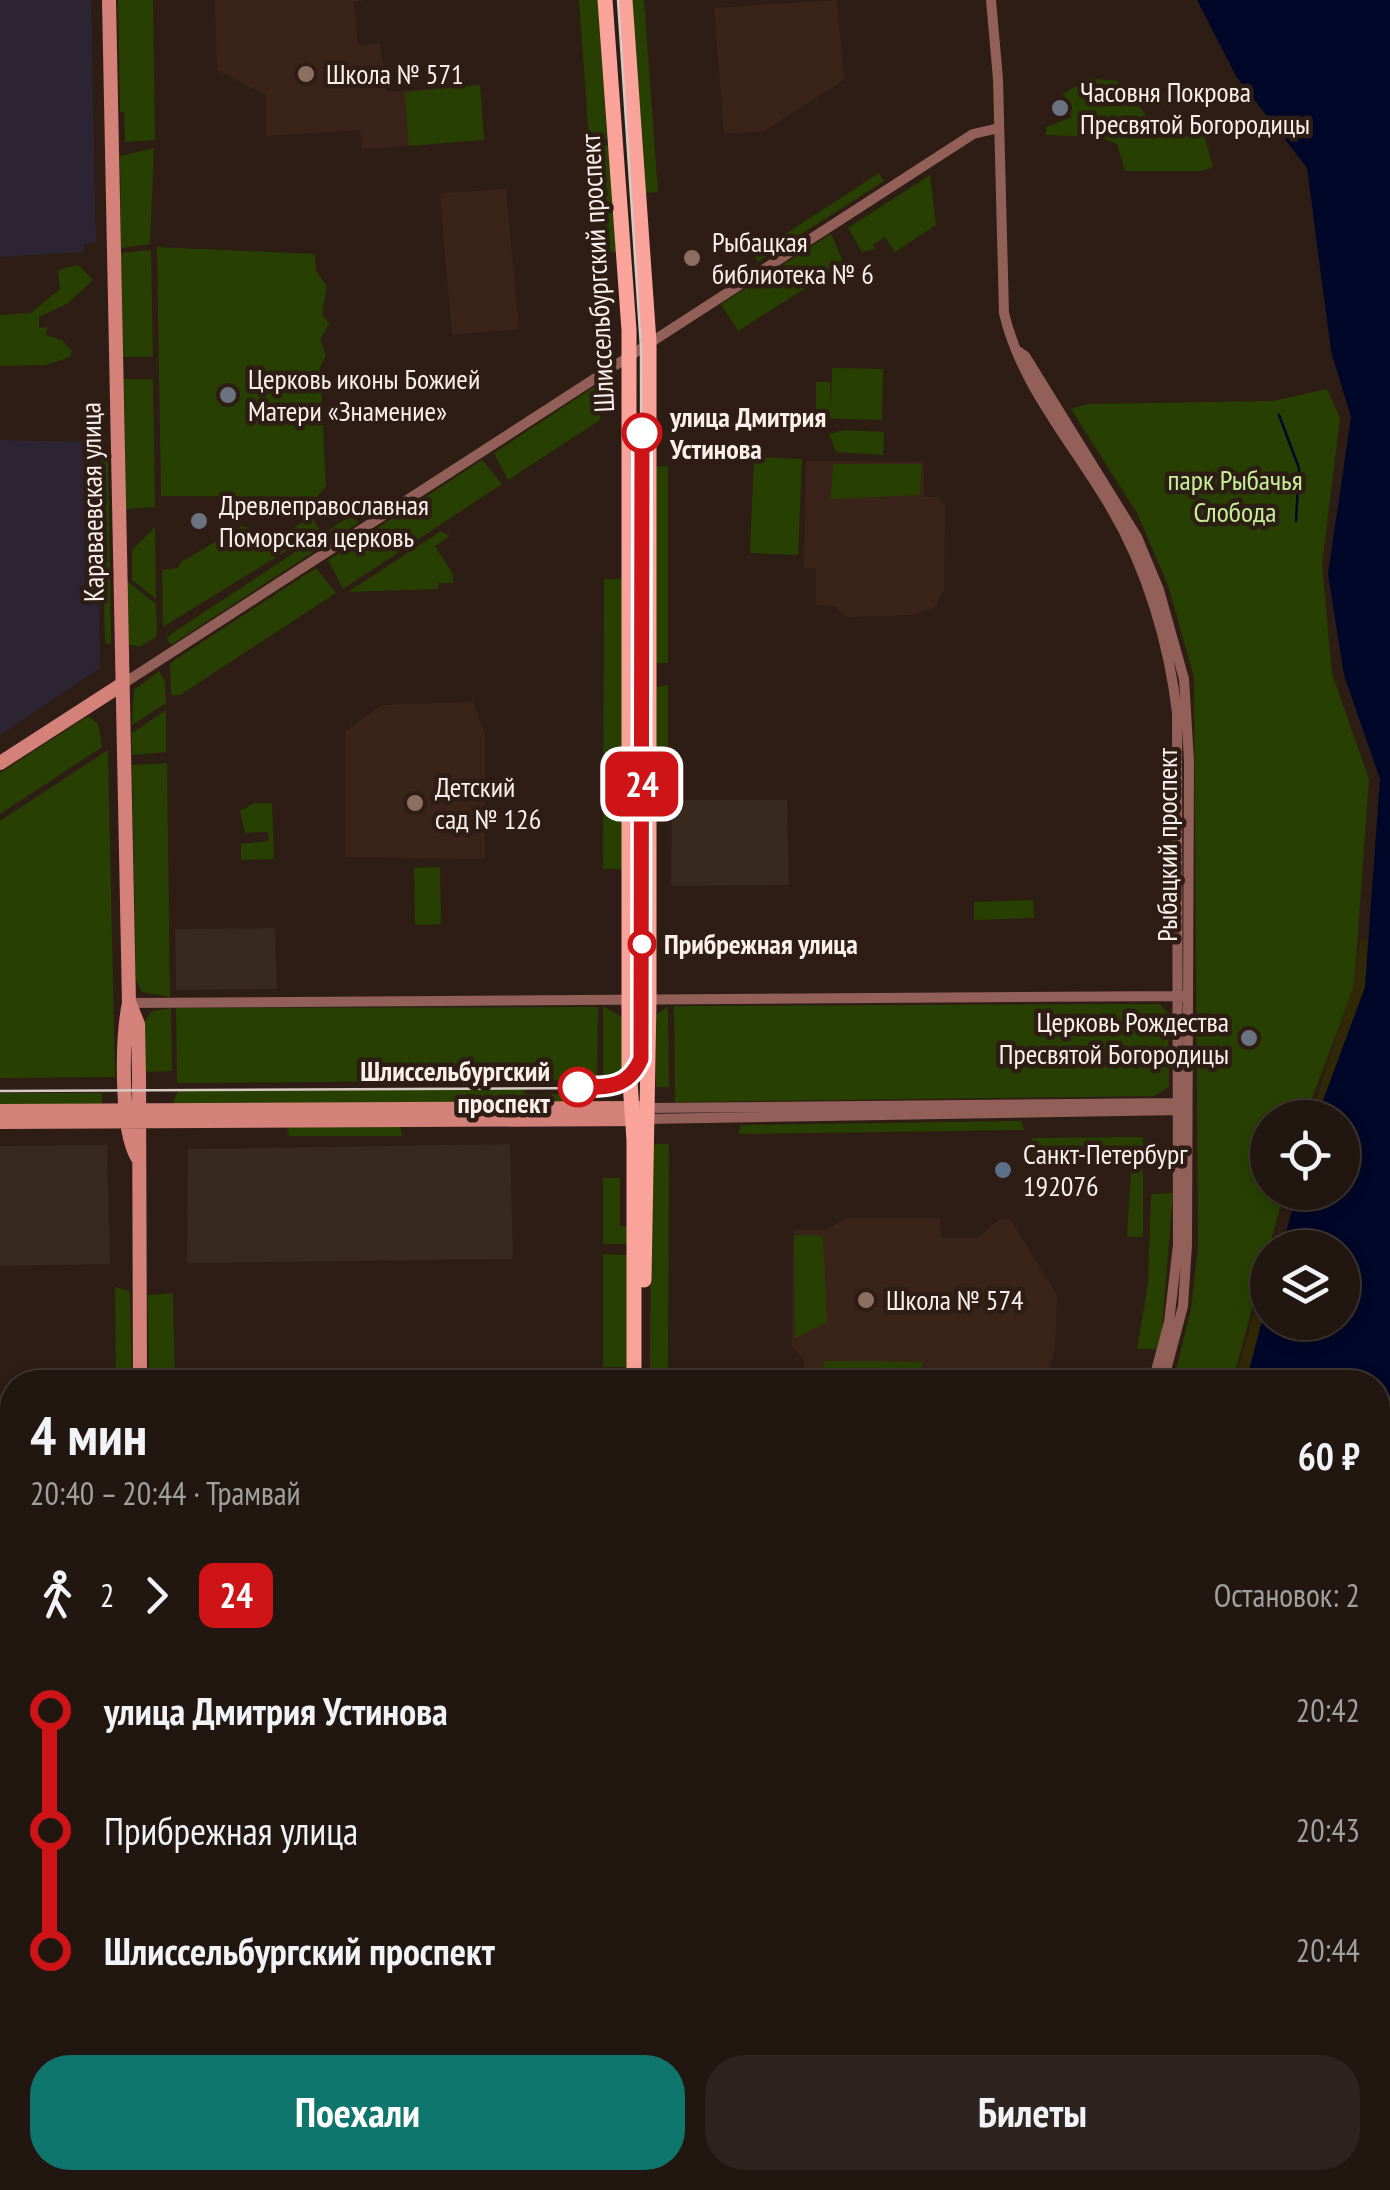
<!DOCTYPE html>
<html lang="ru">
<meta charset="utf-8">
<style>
body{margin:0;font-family:"PT Sans Narrow",sans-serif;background:#2e231e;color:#f1f3f6;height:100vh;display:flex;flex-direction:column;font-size:38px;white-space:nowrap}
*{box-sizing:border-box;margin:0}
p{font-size:32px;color:#a29f9f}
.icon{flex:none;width:55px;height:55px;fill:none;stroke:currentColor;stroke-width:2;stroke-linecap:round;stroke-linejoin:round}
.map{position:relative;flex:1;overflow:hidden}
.details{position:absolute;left:0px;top:1370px;width:1390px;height:820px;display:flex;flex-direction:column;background:#221610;border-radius:40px 40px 0 0;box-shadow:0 5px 15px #0003,0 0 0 2px #3f3530}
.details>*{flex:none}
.badge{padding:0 20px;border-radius:15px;font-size:35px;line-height:65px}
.fabs{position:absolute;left:1250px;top:1100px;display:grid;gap:20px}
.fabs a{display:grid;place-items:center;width:110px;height:110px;border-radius:50%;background:#221610;box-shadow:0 5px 15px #0003,0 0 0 2px #3f3530;font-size:50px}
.map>.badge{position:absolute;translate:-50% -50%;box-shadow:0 0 0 5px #fff}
.legs{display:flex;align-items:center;gap:15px;height:110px;padding:0 30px;font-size:32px}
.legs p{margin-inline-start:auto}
.overview{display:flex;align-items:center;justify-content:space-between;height:170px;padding:0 30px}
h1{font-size:55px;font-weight:700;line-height:75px}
.primary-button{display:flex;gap:20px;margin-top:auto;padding:20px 30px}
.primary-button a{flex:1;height:115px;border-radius:40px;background:#0f766e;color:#fff;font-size:40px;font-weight:700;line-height:115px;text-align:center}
.primary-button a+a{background:#2e231e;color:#f1f3f6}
ul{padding:0 30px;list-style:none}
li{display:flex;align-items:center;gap:35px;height:120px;font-size:38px}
li i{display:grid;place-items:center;width:15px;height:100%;margin:0 12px;background:currentColor}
li i::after{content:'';width:25px;height:25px;margin:-12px;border:8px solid;border-radius:50%;background:#221610}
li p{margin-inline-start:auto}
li:first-child i{background:linear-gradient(#0000 50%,currentColor 0)}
li:last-child i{background:linear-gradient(currentColor 50%,#0000 0)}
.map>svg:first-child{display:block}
.commercial{fill:#37291d}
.industrial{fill:#2d2433}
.built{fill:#3a241a}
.green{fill:#274001}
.sand{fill:#302806}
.water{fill:#000728}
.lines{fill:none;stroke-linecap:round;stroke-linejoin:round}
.stream{stroke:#000728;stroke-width:2.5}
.street{stroke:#925f59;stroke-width:10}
.secondary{stroke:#d38179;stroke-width:14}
.primary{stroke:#f9a39a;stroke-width:15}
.tram{stroke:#d6cac4;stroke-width:2.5}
.line-1-casing{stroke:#fff;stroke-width:22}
.line-1{stroke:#ce1417;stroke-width:15}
.education-dot{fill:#8d6e63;stroke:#2d1d15;stroke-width:4}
.worship-dot{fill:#6b7280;stroke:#2d1d15;stroke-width:4}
.stop-1-dot{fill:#fff;stroke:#ce1417;stroke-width:5}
.service-dot{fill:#5c6f8a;stroke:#2d1d15;stroke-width:4}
.labels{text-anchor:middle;stroke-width:9;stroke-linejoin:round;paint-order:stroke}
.poi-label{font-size:28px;fill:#fbf0eb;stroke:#2d1d15;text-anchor:start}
.street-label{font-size:28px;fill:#fbf0eb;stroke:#2d1d15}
.stop-label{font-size:28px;font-weight:bold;fill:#fbf0eb;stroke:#2d1d15;text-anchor:start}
.park-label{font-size:28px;fill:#c4f098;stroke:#2d1d15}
</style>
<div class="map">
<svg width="1390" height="2190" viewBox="0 0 1390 2190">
<rect width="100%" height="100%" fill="#2d1d15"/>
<path class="commercial" d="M672,800H787L789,885L671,886Z
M275,928L277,989L176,990L175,929Z
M510,1144L513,1259L187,1263L188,1149Z
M107,1145L110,1264L0,1266V1146Z"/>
<path class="industrial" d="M0,0H91L96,243L84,244V252L0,257Z
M0,440L96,442L100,668L0,735Z"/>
<path class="built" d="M365,0L354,2L358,45L380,44L387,92L480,85L484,140L362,149L360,130L266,136V95L217,70L215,0Z
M837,0L844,80L764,131L724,134L714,8Z
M506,189L519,329L452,335L440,197L444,193Z
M806,461L924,462V497H939L945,507L944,590L935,607L913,615L847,617L834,606L816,605V568H804Z
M473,702L485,734V859L345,857V731L382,705Z
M845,1218H940L941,1238H977L1000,1219H1010L1057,1295L1055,1349L1045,1382H804V1360L792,1346L793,1230H827Z"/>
<path class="green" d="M118,0H153L155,140L125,142L124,112H120Z
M579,0H598L607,139L589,140Z
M632,0H644L658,192L645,193Z
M1089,78L1117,81L1149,118L1169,120L1204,135L1213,167L1202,171H1125L1117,144L1099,137L1046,135V127L1072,117L1063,94Z
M1180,83L1202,85L1219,105H1164L1158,98Z
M480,85L484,140L409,146L405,92Z
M606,145L610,147L617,252L598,253L591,146Z
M154,148L150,244L121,248L120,156Z
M879,173L884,181L758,262L753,255Z
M930,175L936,225L895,252L885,237L873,245L875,249L862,252L848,228Z
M831,234L844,264L738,331L721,304Z
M157,247L315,254L316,271L327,286L322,314L329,324L320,340L326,355L320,367L326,486L317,497L161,496Z
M151,250L153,357H123L121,253Z
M78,265L93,280L67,304L39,317V328L48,327L46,335L62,340L72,351L70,357L46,365L0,366V315L31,313L60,289L58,270Z
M832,368L883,369L882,420L816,418V382H830L831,405Z
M124,379H153L155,507L126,509Z
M600,383V420L508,480L494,453Z
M1327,389L1340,418L1322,564L1332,674L1369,779L1354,987L1305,1117L1268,1118V1192L1284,1193L1232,1382H1173L1191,1309L1198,1247L1194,677L1168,585L1137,513L1071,409L1087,404L1273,401Z
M844,430L884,432L883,455L836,452L829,434Z
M101,457H108L111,644L105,643Z
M754,457L802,459L798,555L750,553Z
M482,460L502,484L343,589L328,560Z
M833,464H922L920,495L831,499Z
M668,466V663H656V467Z
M353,514L358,523L171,645L167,639L171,634Z
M310,516L320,530L163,627L162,570L178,568L181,562L242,526L252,529L261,553Z
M155,527L156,599L132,580V550Z
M441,531L450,536L435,546L453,574V583H439L438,589L348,592Z
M316,568L336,593L180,695H171L170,663Z
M604,579H623V869H603Z
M127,581L156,604L157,636L140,647L128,644Z
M159,671L165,681L166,703L132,725L134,690Z
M668,685V799L656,794V687Z
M166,710V752L132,755V733Z
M88,716L98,724L102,747L0,814V773Z
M108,750L115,1077L0,1078V821Z
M167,763L170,997L142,992L136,980L132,765Z
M254,803H272L274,859L241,860V844L269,841L268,832L245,833L240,811Z
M440,867L441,924L415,925L414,868Z
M1033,900L1034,918L974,920V902Z
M1160,1004L1168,1013L1169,1087L1154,1096L675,1102L674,1006Z
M603,1006L622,1017V1070L603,1079Z
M668,1006L669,1087H656V1015Z
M598,1007L597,1080L177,1083L176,1008Z
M171,1008L172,1071L145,1072L144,1022L152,1011Z
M524,1089L525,1094H565V1103L172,1105L178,1091Z
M0,1093H102V1105H0Z
M1022,1121L1024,1130L739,1134L740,1125Z
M287,1127H400L402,1136H289Z
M1143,1137V1154L1032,1153V1138Z
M651,1144H669L668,1376L650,1374Z
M1131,1169H1143V1237H1127Z
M603,1178H620V1226L628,1227V1244H603Z
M1173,1193L1162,1330L1156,1349H1137L1148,1284L1151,1194Z
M794,1235L823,1236L827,1322L795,1338Z
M603,1254L628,1255V1367H603Z
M115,1287L130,1291L132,1382H116Z
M173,1293L175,1382H149L148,1295Z
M824,1361L922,1362L921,1382H824Z
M669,2178H814L802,2190H655L669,2189Z"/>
<path class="sand" d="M1361,938L1368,941L1365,987L1317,1117L1310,1118L1353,987Z
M1267,1271V1302L1246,1382H1234Z"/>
<path class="water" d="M1197,0H1390V2190H1085L1087,2178H1378V1382H1246L1267,1302L1268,1322H1342V1248L1282,1247L1297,1193L1342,1192V1118L1317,1117L1365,987L1380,779L1344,675L1328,574L1351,417L1331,351L1307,168L1236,76Z"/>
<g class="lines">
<path class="stream" d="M1279,415L1299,468L1296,521"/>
<path class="street" d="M991,0L998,79L1004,313C1021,386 1073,443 1111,508C1147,569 1169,643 1177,713L1178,1245L1169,1322L1153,1382
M1016,350L1025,356L1137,537L1159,590L1184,679L1189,761L1187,1245L1183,1306L1163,1382
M121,685L973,134L999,128
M129,1003L1184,996
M647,1108L1181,1103
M646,1119L1184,1110
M0,1407H12
M0,2034H12
M942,2190L943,2178"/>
<path class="secondary" d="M109,0L129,1003C122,1037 120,1127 137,1157
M0,763L121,685
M130,1004L138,1024L139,1076L140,1382
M0,1111L639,1108
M0,1122L644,1119
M155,2178V2190
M541,2190L567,2178"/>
<path class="primary" d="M605,0L629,330V1068L634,1140V1382
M625,0L649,342V1001L644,1280
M632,2178V2190
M643,2178V2190"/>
<path class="tram" d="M0,1091L608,1088C628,1082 640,1070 642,1049L641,347L618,0"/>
</g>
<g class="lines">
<defs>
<path id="line-1" d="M578,1087C606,1087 628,1089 641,1059L642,433"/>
</defs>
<use href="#line-1" class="line-1-casing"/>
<use href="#line-1" class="line-1"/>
</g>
<g class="education-dot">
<circle cx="306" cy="74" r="10"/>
<circle cx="692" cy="258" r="10"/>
<circle cx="415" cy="803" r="10"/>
<circle cx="866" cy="1300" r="10"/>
</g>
<g class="worship-dot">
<circle cx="1060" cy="108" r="10"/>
<circle cx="228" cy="395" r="10"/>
<circle cx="199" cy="521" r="10"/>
<circle cx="1249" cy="1038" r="10"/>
</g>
<g class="stop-1-dot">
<circle cx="642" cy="433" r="18"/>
<circle cx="642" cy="944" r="12"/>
<circle cx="578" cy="1087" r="18"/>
</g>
<circle class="service-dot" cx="1003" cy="1170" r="10"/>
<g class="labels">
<g class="poi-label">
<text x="326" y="84">Школа № 571</text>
<text x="1080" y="102">Часовня Покрова<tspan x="1080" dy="32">Пресвятой Богородицы</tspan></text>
<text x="712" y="252">Рыбацкая<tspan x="712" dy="32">библиотека № 6</tspan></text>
<text x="248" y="389">Церковь иконы Божией<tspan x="248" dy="32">Матери «Знамение»</tspan></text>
<text x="219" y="515">Древлеправославная<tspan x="219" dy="32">Поморская церковь</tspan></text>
<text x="435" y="797">Детский<tspan x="435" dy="32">сад № 126</tspan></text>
<text x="1229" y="1032" text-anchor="end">Церковь Рождества<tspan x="1229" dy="32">Пресвятой Богородицы</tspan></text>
<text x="1023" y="1164">Санкт-Петербург<tspan x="1023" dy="32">192076</tspan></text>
<text x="886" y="1310">Школа № 574</text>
</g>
<g class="street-label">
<text transform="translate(597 273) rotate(-93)" y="10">Шлиссельбургский проспект</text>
<text transform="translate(92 502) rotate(-91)" y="10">Караваевская улица</text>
<text transform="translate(1167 845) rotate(-90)" y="10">Рыбацкий проспект</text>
</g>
<g class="stop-label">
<text x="670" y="427">улица Дмитрия<tspan x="670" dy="32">Устинова</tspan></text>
<text x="664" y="954">Прибрежная улица</text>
<text x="550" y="1081" text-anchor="end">Шлиссельбургский<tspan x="550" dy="32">проспект</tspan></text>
</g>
<g class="park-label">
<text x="1235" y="490">парк Рыбачья<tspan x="1235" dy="32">Слобода</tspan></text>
</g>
</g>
</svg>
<div class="fabs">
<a><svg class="icon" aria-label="locate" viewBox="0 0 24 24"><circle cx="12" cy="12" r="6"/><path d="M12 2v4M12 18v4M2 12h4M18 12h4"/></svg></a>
<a><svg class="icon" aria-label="layers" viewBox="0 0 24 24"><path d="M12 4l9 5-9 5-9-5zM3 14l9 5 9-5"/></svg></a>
</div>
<b class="badge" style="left:642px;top:784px;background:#ce1417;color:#fff">24</b>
<section class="details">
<div class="overview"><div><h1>4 мин</h1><p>20:40 – 20:44 · Трамвай</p></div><b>60 ₽</b></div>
<div class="legs"><svg class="icon" aria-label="walk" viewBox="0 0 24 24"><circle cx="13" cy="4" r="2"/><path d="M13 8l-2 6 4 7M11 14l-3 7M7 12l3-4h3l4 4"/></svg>2<svg class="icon" aria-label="forward" viewBox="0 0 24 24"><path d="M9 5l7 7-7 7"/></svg><b class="badge" style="background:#ce1417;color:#fff">24</b><p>Остановок: 2</p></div>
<ul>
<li><i style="color:#ce1417"></i><b>улица Дмитрия Устинова</b><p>20:42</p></li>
<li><i style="color:#ce1417"></i><span>Прибрежная улица</span><p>20:43</p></li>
<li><i style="color:#ce1417"></i><b>Шлиссельбургский проспект</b><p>20:44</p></li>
</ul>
<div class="primary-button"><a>Поехали</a><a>Билеты</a></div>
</section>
</div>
